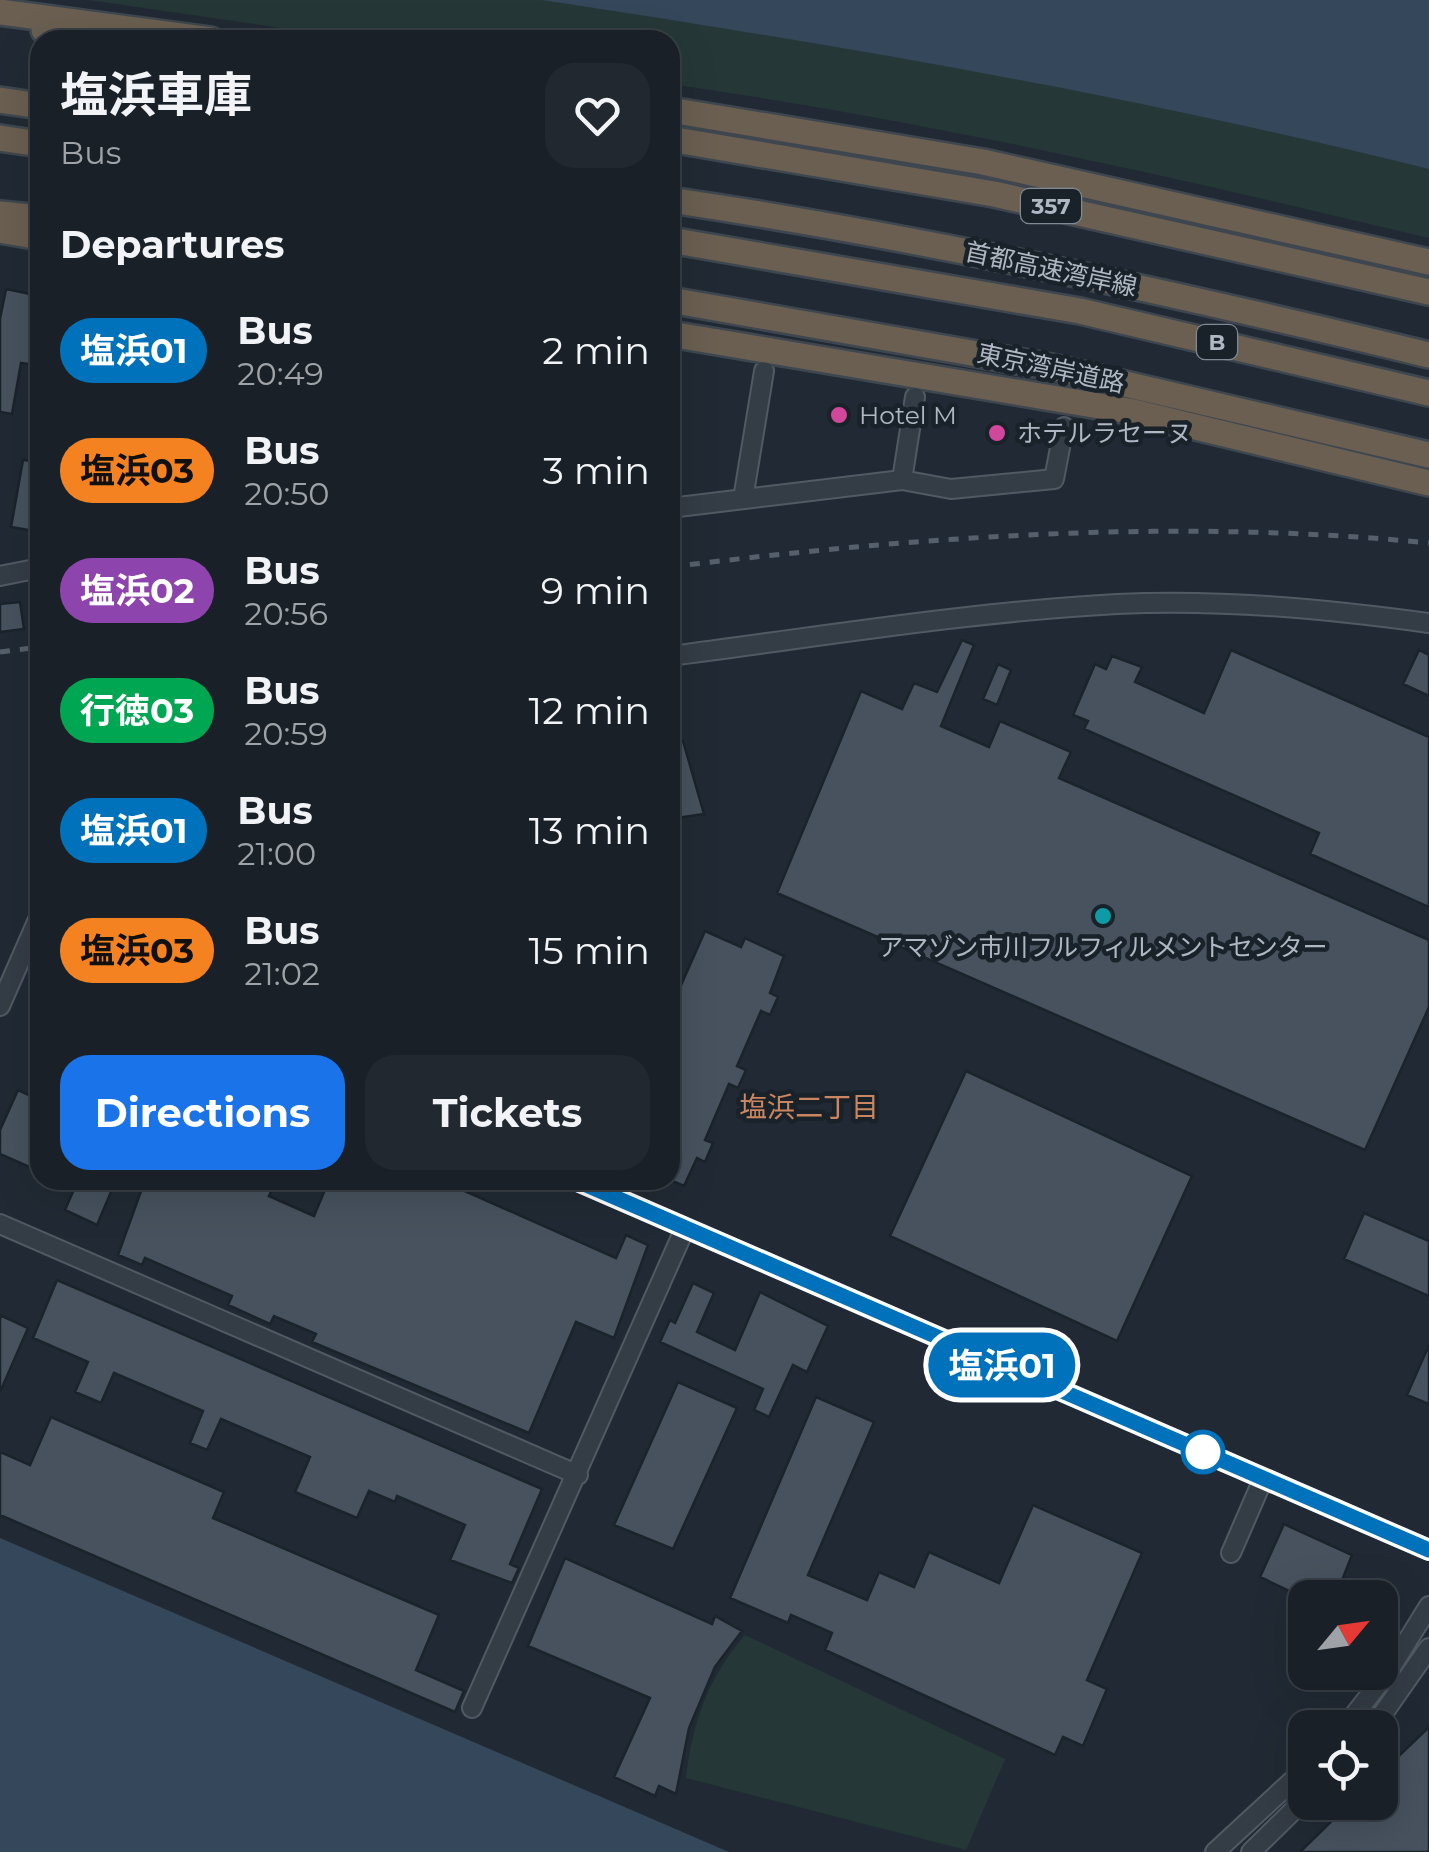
<!DOCTYPE html>
<meta charset="utf-8">
<style>
body{margin:0;font-family:Montserrat,"Noto Sans JP",sans-serif;background:#22282f;color:#f1f3f6;height:100vh;display:flex;flex-direction:column;font-size:38px;white-space:nowrap}
*{box-sizing:border-box;margin:0}
p{font-size:32px;color:#9fa3a7}
.icon{flex:none;width:55px;height:55px;fill:none;stroke:currentColor;stroke-width:2;stroke-linecap:round;stroke-linejoin:round}
.map{position:relative;flex:1;overflow:hidden}
.details{position:absolute;left:30px;top:30px;width:650px;height:1160px;display:flex;flex-direction:column;background:#192027;border-radius:30px;box-shadow:0 10px 40px #0002,0 0 0 2px #373e44}
.details>*{flex:none}
.badge{padding:0 20px;border-radius:32px;font-size:35px;line-height:65px}
.needle{width:65px;rotate:61deg}
.fabs{position:absolute;left:1288px;top:1580px;display:grid;gap:20px}
.fabs a{display:grid;place-items:center;width:110px;height:110px;border-radius:20px;background:#192027;box-shadow:0 10px 40px #0002,0 0 0 2px #373e44;font-size:50px}
.map>.badge{position:absolute;translate:-50% -50%;box-shadow:0 0 0 5px #fff}
h2{padding:0 30px;font-size:38px;line-height:90px}
.round{display:grid;place-items:center;flex:none;width:105px;height:105px;border-radius:30px;background:#22282f}
.summary{display:flex;align-items:center;justify-content:space-between;height:170px;padding:0 30px}
h1{font-size:48px;font-weight:700;line-height:75px}
.primary-button{display:flex;gap:20px;margin-top:auto;padding:20px 30px}
.primary-button a{flex:1;height:115px;border-radius:30px;background:#1a73e8;color:#fff;font-size:40px;font-weight:700;line-height:115px;text-align:center}
.primary-button a+a{background:#22282f;color:#f1f3f6}
ul{padding:0;list-style:none}
li{display:flex;align-items:center;gap:30px;height:120px;padding:0 30px}
li div{flex:1}
li b{display:block;font-size:38px}
li em{font-style:normal}
li .badge{min-width:110px;font-weight:700;text-align:center}
.map>svg:first-child{display:block}
.green{fill:#253837}
.water{fill:#35475a}
.building{fill:#47525e;stroke:#1b232b;stroke-width:2.5}
.lines{fill:none;stroke-linecap:round;stroke-linejoin:round}
.minor-casing{stroke:#515a63;stroke-width:22}
.highway-casing{stroke:#3e474f;stroke-width:30}
.minor{stroke:#343c45;stroke-width:18}
.highway{stroke:#6a5f51;stroke-width:25}
.rail{stroke:#56606c;stroke-width:5;stroke-dasharray:10 10;stroke-linecap:butt}
.line-casing{stroke:#fff;stroke-width:22}
.line{stroke:#0072bc;stroke-width:15}
.hotel-dot{fill:#d1479c;stroke:#192129;stroke-width:4}
.culture-dot{fill:#0f9aa8;stroke:#192129;stroke-width:4}
.stop-dot{fill:#fff;stroke:#0072bc;stroke-width:5}
.labels{text-anchor:middle;stroke-width:9;stroke-linejoin:round;paint-order:stroke}
.shield{fill:#192129;stroke:#818a94;stroke-width:2.5}
.shield-label{font-size:22px;font-weight:bold;fill:#aeb7c2}
.street-label{font-size:25px;fill:#aeb7c2;stroke:#192129}
.poi-label{font-size:25px;fill:#aeb7c2;stroke:#192129;text-anchor:start}
.neighbourhood-label{font-size:28px;fill:#ca8660;stroke:#192129}
</style>
<div class="map">
<svg width="1429" height="1852" viewBox="0 0 1429 1852">
<rect width="100%" height="100%" fill="#212a34"/>
<path class="green" d="M89,0H1429V238C1179,178 925,120 670,84V40H365Z
M745,1635L1005,1759L966,1850L686,1778C693,1721 707,1680 745,1635Z"/>
<path class="water" d="M542,0H1429V169C1136,96 840,45 542,0Z
M0,1538L729,1852H0Z"/>
<path class="building" d="M6,289L40,296V366L21,363L12,414L0,412V319Z
M23,460L40,462V532L11,527Z
M20,602L24,629L0,632V604Z
M962,640L974,645L941,726L989,747L1000,721L1071,752L1059,778L1429,940V1007L1365,1150L777,893L861,691L902,709L914,683L937,692Z
M1231,650L1429,737V907L1310,854L1319,833L1084,729L1088,721L1073,715L1095,664L1106,669L1112,656L1142,667L1135,682L1204,713Z
M1419,650L1429,655V696L1403,684Z
M998,664L1011,670L997,705L983,699Z
M683,741L704,814L670,819V743Z
M705,931L741,947L745,938L784,956L770,993L778,997L770,1015L761,1011L737,1066L746,1070L738,1088L729,1084L705,1140L713,1143L705,1162L697,1158L684,1186L670,1180V1010Z
M966,1071L1192,1176L1117,1341L890,1236Z
M18,1090L40,1100V1154L34,1169L0,1154V1130Z
M78,1180H116L97,1225L65,1210Z
M145,1180H276L269,1196L314,1216L329,1180H440L616,1258L626,1235L648,1245L614,1338L576,1322L529,1433L312,1342L316,1334L274,1316L270,1324L228,1305L232,1296L145,1258L142,1265L118,1255Z
M1364,1213L1429,1241V1296L1344,1259Z
M57,1280L542,1489L510,1564L519,1568L512,1583L450,1560L465,1525L397,1496L395,1502L369,1491L357,1518L295,1492L310,1457L221,1419L207,1450L190,1443L203,1411L114,1373L101,1403L75,1392L88,1362L33,1338Z
M693,1283L714,1293L697,1332L735,1350L760,1292L828,1326L807,1372L793,1365L769,1417L754,1410L763,1389L660,1342L670,1320L675,1323Z
M0,1315L28,1328L0,1392Z
M1429,1345V1404L1407,1395Z
M678,1382L737,1408L673,1549L614,1525Z
M816,1397L874,1422L808,1575L867,1600L879,1572L914,1587L929,1552L999,1583L1033,1505L1142,1553L1087,1680L1107,1689L1083,1746L1063,1737L1055,1755L825,1650L832,1633L791,1615L788,1623L730,1598Z
M51,1417L224,1492L213,1518L439,1615L416,1670L464,1691L455,1712L0,1515V1452L30,1465Z
M1284,1524L1352,1555L1335,1598H1304L1260,1577Z
M565,1558L712,1624L715,1616L742,1631L715,1667L689,1728L676,1794L659,1786L655,1796L614,1777L650,1698L528,1646Z
M1429,1727V1852H1300L1351,1802H1380V1774Z"/>
<g class="lines">
<defs>
<path id="minor" d="M902,480L915,397
M743,499L764,371
M670,508L902,480L951,489L1054,479L1064,427
M0,576L40,568
M670,656C818,637 968,612 1117,604C1222,599 1326,609 1429,623
M0,1006L40,915
M575,1180L1429,1550
M0,1224L578,1475
M1231,1553L1263,1479
M472,1708L685,1228
M1344,1728L1388,1672L1429,1606
M1373,1728L1429,1648
M1215,1852L1305,1769
M1251,1852L1305,1799"/>
<path id="highway" d="M0,12L211,40
M44,30L91,40
M0,100L40,106
M670,110L983,162L1429,262
M0,138L40,144
M670,139L994,194L1429,292
M670,200C926,238 1178,294 1429,355
M0,214L40,218
M0,230L40,237
M670,240L1080,311L1429,393
M670,300L1057,368L1429,455
M670,334L1129,411L1429,483"/>
</defs>
<use href="#minor" class="minor-casing"/>
<use href="#highway" class="highway-casing"/>
<use href="#minor" class="minor"/>
<use href="#highway" class="highway"/>
<path class="rail" d="M670,567C922,536 1176,518 1429,543
M0,652L40,647"/>
</g>
<g class="lines">
<defs>
<path id="line" d="M575,1180L1429,1550"/>
</defs>
<use href="#line" class="line-casing"/>
<use href="#line" class="line"/>
</g>
<g class="hotel-dot">
<circle cx="839" cy="415" r="10"/>
<circle cx="997" cy="433" r="10"/>
</g>
<circle class="culture-dot" cx="1103" cy="916" r="10"/>
<circle class="stop-dot" cx="1203" cy="1452" r="20"/>
<g class="labels">
<g class="shield">
<rect x="1021" y="189" width="60" height="34" rx="8"/>
<rect x="1197" y="325" width="40" height="34" rx="8"/>
</g>
<g class="shield-label">
<text x="1051" y="214">357</text>
<text x="1217" y="350">B</text>
</g>
<g class="street-label">
<text transform="translate(1051 269) rotate(12)" y="9">首都高速湾岸線</text>
<text transform="translate(1051 368) rotate(12)" y="9">東京湾岸道路</text>
</g>
<g class="poi-label">
<text x="859" y="424">Hotel M</text>
<text x="1017" y="442">ホテルラセーヌ</text>
<text x="1103" y="956" text-anchor="middle">アマゾン市川フルフィルメントセンター</text>
</g>
<g class="neighbourhood-label">
<text x="809" y="1117">塩浜二丁目</text>
</g>
</g>
</svg>
<div class="fabs">
<a><svg class="needle" viewBox="-14 -14 28 28"><path d="M0-13l5 13h-10z" fill="#e53935"/><path d="M0 13l5-13h-10z" fill="#9fa3a7"/></svg></a>
<a><svg class="icon" aria-label="locate" viewBox="0 0 24 24"><circle cx="12" cy="12" r="6"/><path d="M12 2v4M12 18v4M2 12h4M18 12h4"/></svg></a>
</div>
<b class="badge" style="left:1002px;top:1365px;background:#0072bc;color:#fff">塩浜01</b>
<section class="details">
<div class="summary"><div><h1>塩浜車庫</h1><p>Bus</p></div><a class="round"><svg class="icon" aria-label="heart" viewBox="0 0 24 24"><path d="M12 20l-8-8c-3-5 5-10 8-4 3-6 11-1 8 4z"/></svg></a></div>
<h2>Departures</h2>
<ul>
<li><span class="badge" style="background:#0072bc;color:#fff">塩浜01</span><div><b>Bus</b><p>20:49</p></div><em>2 min</em></li>
<li><span class="badge" style="background:#f58220;color:#111">塩浜03</span><div><b>Bus</b><p>20:50</p></div><em>3 min</em></li>
<li><span class="badge" style="background:#8e44ad;color:#fff">塩浜02</span><div><b>Bus</b><p>20:56</p></div><em>9 min</em></li>
<li><span class="badge" style="background:#00a651;color:#fff">行徳03</span><div><b>Bus</b><p>20:59</p></div><em>12 min</em></li>
<li><span class="badge" style="background:#0072bc;color:#fff">塩浜01</span><div><b>Bus</b><p>21:00</p></div><em>13 min</em></li>
<li><span class="badge" style="background:#f58220;color:#111">塩浜03</span><div><b>Bus</b><p>21:02</p></div><em>15 min</em></li>
</ul>
<div class="primary-button"><a>Directions</a><a>Tickets</a></div>
</section>
</div>
